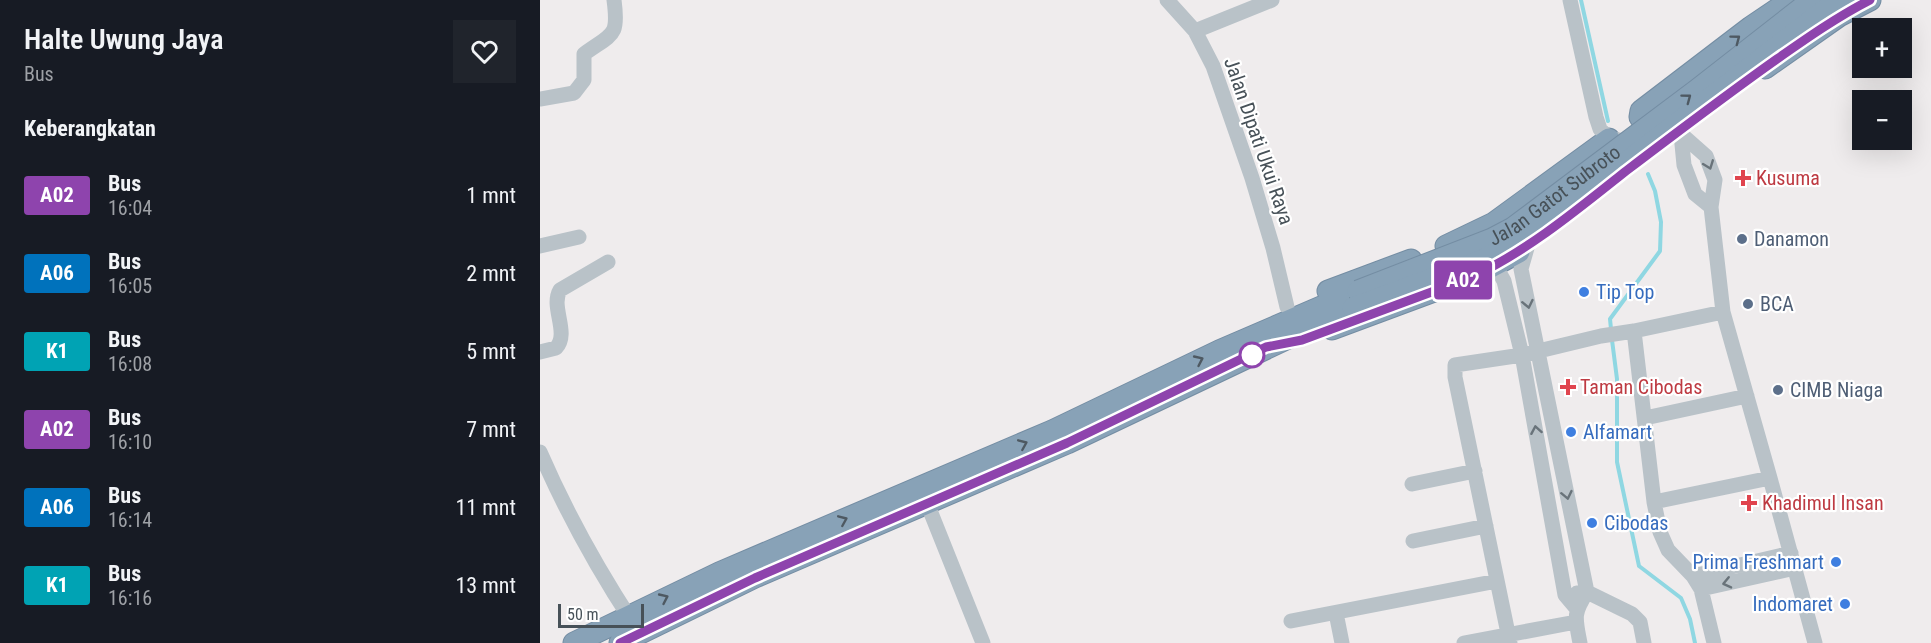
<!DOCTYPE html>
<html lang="id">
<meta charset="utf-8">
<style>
body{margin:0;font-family:"Roboto Condensed",sans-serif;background:#20242c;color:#f1f3f6;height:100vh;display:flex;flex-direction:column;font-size:22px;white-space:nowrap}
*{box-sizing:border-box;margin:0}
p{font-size:20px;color:#9ea1a6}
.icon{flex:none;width:33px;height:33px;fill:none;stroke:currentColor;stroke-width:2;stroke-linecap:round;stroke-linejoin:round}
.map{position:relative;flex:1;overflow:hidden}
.side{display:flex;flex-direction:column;background:#171b24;width:540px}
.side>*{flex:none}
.badge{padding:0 12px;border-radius:4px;font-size:21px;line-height:39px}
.tools{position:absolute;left:1312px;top:18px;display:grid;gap:12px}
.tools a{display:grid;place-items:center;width:60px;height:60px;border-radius:0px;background:#171b24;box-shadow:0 6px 24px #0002;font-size:30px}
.scale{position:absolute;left:18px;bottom:15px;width:86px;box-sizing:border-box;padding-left:6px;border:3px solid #475158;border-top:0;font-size:16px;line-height:21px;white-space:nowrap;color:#475158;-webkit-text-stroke:4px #fff;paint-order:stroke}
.map>.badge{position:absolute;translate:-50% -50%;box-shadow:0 0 0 3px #fff}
h2{padding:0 24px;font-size:22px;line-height:54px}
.round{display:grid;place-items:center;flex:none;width:63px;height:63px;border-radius:0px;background:#20242c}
.headline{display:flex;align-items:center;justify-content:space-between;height:102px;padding:0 24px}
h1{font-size:28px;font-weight:600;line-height:45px}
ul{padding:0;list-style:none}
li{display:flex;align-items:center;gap:18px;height:78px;padding:0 24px}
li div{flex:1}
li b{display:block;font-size:22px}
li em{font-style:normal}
li .badge{min-width:66px;font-weight:700;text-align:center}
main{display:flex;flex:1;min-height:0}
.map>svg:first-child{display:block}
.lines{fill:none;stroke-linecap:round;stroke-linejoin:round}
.stream{stroke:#8fd7e2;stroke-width:4}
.highway-casing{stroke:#748da3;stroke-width:23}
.minor{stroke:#b9c2c8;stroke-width:15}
.highway{stroke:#88a2b7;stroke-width:21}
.highway-bridge-casing{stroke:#748da3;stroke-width:23;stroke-linecap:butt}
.highway-bridge{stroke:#88a2b7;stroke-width:21}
.oneway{stroke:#4e5962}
.oneway2{stroke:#69737a}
.line-casing{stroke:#fff;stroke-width:14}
.line{stroke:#8e44ad;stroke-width:9}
.health-dot{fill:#e0444e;stroke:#fff;stroke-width:2}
.service-dot{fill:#5c6f8a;stroke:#fff;stroke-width:2}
.shop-dot{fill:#3f7fe0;stroke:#fff;stroke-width:2}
.stop-dot{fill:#fff;stroke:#8e44ad;stroke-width:3}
.labels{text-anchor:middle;stroke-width:4.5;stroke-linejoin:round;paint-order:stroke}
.street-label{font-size:20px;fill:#475158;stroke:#fff}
.health-label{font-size:20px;fill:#be3a42;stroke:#fff;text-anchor:start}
.service-label{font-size:20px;fill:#4e5e75;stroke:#fff;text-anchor:start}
.shop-label{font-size:20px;fill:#366cbe;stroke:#fff;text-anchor:start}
</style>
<main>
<section class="side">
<div class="headline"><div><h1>Halte Uwung Jaya</h1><p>Bus</p></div><a class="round"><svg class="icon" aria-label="heart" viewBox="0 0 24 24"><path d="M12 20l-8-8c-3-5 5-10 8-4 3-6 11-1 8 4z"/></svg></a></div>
<h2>Keberangkatan</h2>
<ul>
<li><span class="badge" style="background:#8e44ad;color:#fff">A02</span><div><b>Bus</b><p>16:04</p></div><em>1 mnt</em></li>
<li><span class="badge" style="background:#0072bc;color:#fff">A06</span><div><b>Bus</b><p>16:05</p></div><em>2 mnt</em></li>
<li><span class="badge" style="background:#00a3b4;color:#fff">K1</span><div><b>Bus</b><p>16:08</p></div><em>5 mnt</em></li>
<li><span class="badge" style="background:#8e44ad;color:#fff">A02</span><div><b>Bus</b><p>16:10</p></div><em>7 mnt</em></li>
<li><span class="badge" style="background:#0072bc;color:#fff">A06</span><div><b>Bus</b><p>16:14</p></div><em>11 mnt</em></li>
<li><span class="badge" style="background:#00a3b4;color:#fff">K1</span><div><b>Bus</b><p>16:16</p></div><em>13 mnt</em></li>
</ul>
</section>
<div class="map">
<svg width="1391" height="643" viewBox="0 0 1391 643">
<rect width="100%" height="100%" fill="#efeced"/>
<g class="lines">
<path class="stream" d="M1041,0L1068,121
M1071,329L1070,319L1120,251L1121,222L1115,191L1108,174
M1072,340L1077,379V462L1099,566L1141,598L1150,619L1155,643"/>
<defs>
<path id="highway" d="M1225,68L1299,16L1330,0
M1109,129L1100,117L1101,111L1211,27L1251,0
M906,246L954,223L1069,139
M788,291L871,260
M792,329L932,277L979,252
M34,643L179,573L512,431L679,351L809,295
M80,643L215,577L527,443L805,311"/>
</defs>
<use href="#highway" class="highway-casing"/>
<path class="minor" d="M627,0L655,31L673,66L712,178L733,248L747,307
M1030,0L1056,117L1060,129L1069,139L1079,140
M655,31L732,0
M0,99L34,93L44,80V54C73,33 79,37 74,0
M1126,123L1131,125L1166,156L1175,180L1171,207L1183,312L1230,478L1275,643
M1141,134L1144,165L1155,194L1171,207
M0,246L39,237
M987,248L981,269L1047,592C1033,614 1035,617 1040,643
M952,267L960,274L964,281L982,355L1025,595L1036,608
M1094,331L1114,502L1120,532L1128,550L1153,576L1161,589L1174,643
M0,352L16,348C30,333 10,307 20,290L68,262
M1105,418L1207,396
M0,452C26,512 57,568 93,623
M872,484L935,471
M1114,502L1230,478
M387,503L443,643
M873,541L946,526
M1153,576L1251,553
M1161,589L1255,568
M1037,593L1047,592L1092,614L1100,622L1104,643
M796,613L802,643
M751,621L957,581
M924,643L1036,622
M970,643L915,377V365L982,355L1061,336L1094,331L1183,312"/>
<use href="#highway" class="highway"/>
<defs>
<g id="highway-bridge">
<path id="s1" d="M818,291L952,239L973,228L1157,90L1272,0"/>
<path d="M813,308L943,260L995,232L1298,0"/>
</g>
</defs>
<use href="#highway-bridge" class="highway-bridge-casing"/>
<use href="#highway-bridge" class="highway-bridge"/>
</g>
<defs><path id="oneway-chevron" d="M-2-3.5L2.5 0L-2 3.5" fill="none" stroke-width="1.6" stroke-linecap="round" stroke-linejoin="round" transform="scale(1.5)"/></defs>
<g class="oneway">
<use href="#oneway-chevron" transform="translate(1196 39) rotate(-37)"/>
<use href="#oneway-chevron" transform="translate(1147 98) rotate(-37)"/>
<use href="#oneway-chevron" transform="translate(659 360) rotate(-25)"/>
<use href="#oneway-chevron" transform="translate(483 444) rotate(-23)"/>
<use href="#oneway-chevron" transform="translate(303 520) rotate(-23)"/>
<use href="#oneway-chevron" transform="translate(124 598) rotate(-25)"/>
</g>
<g class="oneway2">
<use href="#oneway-chevron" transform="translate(1169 165) rotate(69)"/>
<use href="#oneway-chevron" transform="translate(988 304) rotate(78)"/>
<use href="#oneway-chevron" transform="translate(996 430) rotate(-100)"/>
<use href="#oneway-chevron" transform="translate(1027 495) rotate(78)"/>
<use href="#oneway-chevron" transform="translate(1187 583) rotate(167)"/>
</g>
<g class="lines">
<defs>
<path id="line" d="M80,643L215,578L527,443L726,347L762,340L932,277C989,250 1037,210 1086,171C1136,133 1186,95 1237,59C1267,38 1297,17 1330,0"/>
</defs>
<use href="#line" class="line-casing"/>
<use href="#line" class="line"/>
</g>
<g class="health-dot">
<path d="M1200 169h6v6h6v6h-6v6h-6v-6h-6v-6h6z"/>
<path d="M1025 378h6v6h6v6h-6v6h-6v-6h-6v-6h6z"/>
<path d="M1206 494h6v6h6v6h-6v6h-6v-6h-6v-6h6z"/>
</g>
<g class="service-dot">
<circle cx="1202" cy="239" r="6"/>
<circle cx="1208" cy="304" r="6"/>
<circle cx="1238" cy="390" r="6"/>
</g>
<g class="shop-dot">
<circle cx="1044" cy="292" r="6"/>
<circle cx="1031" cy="432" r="6"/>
<circle cx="1052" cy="523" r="6"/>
<circle cx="1296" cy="562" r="6"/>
<circle cx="1305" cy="604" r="6"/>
</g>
<circle class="stop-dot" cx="712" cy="355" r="12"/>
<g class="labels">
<g class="street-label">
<text transform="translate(719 141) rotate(71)" y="7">Jalan Dipati Ukui Raya</text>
<text dy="7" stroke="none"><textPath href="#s1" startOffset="220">Jalan Gatot Subroto</textPath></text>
</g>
<g class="health-label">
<text x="1216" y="185">Kusuma</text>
<text x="1040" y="394">Taman Cibodas</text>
<text x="1222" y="510">Khadimul Insan</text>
</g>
<g class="service-label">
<text x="1214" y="246">Danamon</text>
<text x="1220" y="311">BCA</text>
<text x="1250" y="397">CIMB Niaga</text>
</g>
<g class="shop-label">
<text x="1056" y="299">Tip Top</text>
<text x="1043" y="439">Alfamart</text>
<text x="1064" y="530">Cibodas</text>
<text x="1284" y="569" text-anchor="end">Prima Freshmart</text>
<text x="1293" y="611" text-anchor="end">Indomaret</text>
</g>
</g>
</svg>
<div class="tools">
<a>+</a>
<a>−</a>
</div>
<div class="scale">50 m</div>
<b class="badge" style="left:923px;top:280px;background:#8e44ad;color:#fff">A02</b>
</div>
</main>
